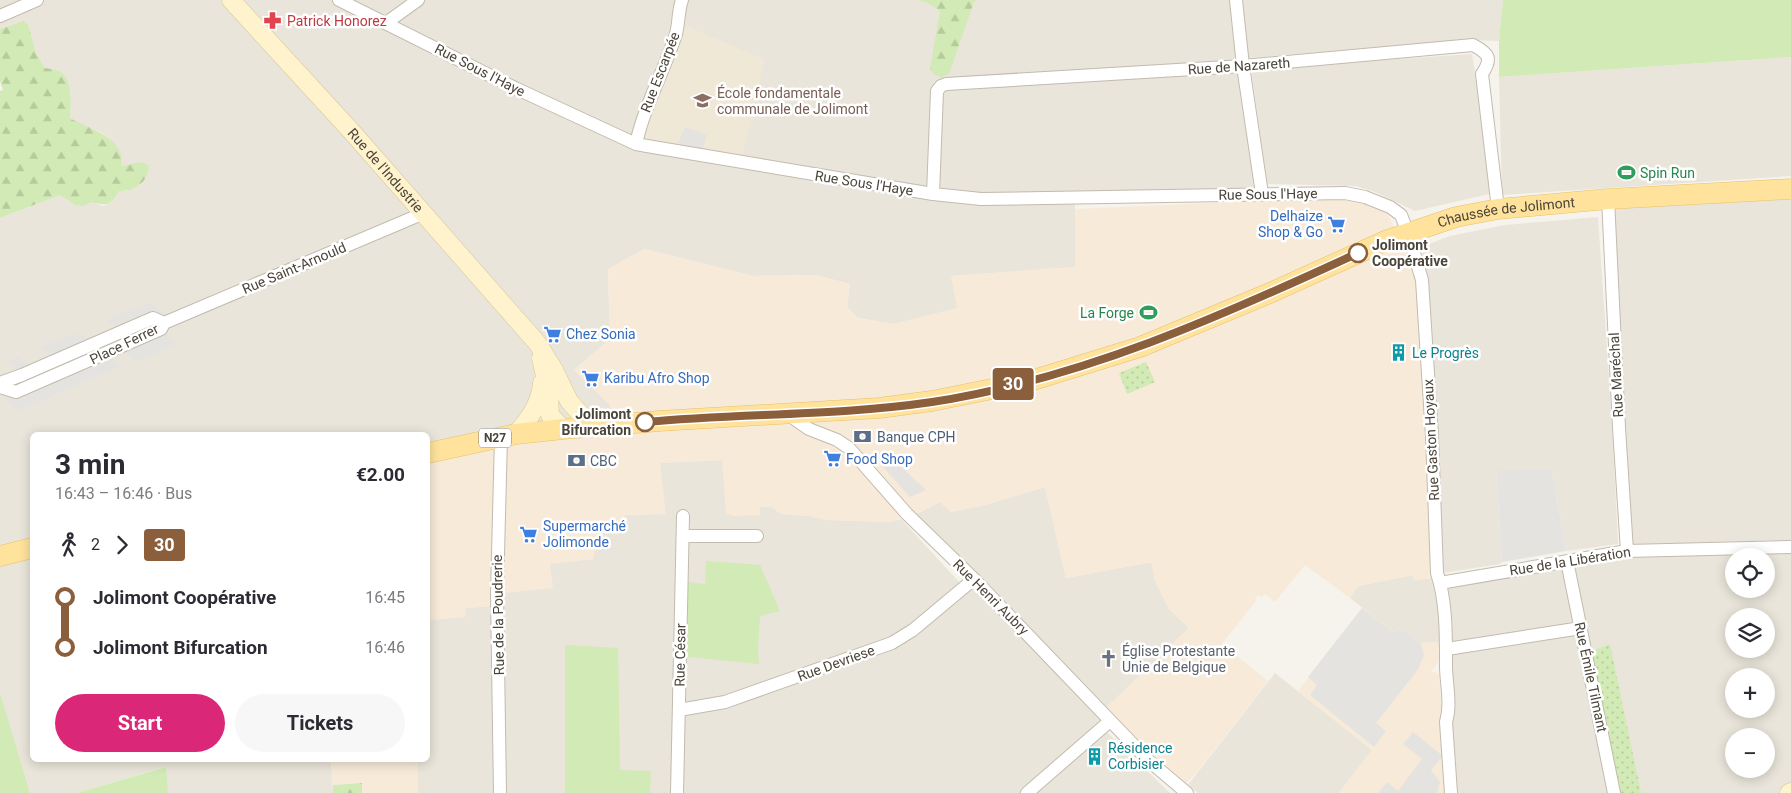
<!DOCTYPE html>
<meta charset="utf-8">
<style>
body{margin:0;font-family:Roboto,sans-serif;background:#f7f7f7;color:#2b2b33;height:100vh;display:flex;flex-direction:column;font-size:19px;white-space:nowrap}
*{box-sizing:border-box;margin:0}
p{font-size:16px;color:#7c7c81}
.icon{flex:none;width:28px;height:28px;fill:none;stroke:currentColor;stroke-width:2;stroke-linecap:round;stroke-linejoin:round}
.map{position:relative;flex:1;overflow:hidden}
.drawer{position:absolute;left:30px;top:432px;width:400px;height:330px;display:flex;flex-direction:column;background:#fff;border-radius:8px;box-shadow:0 2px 12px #0003}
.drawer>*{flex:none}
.badge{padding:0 10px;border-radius:4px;font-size:18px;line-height:32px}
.tools{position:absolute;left:1725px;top:548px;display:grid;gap:10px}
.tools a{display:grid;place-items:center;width:50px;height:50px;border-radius:50%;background:#fff;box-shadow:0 2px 12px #0003;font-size:25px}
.map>.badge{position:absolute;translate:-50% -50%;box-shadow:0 0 0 2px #fff}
.legs{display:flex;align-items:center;gap:8px;height:55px;padding:0 25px;font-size:16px}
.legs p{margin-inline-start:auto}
.summary{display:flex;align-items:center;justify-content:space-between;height:85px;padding:0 25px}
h1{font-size:28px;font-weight:700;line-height:38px}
.cta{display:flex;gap:10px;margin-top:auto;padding:10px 25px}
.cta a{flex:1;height:58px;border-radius:30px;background:#db2777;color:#fff;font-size:20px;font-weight:700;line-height:58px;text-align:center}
.cta a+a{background:#f7f7f7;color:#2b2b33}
ul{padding:0 25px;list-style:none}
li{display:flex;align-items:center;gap:18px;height:50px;font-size:19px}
li i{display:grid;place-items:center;width:8px;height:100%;margin:0 6px;background:currentColor}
li i::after{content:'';width:12px;height:12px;margin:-6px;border:4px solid;border-radius:50%;background:#fff}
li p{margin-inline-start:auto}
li:first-child i{background:linear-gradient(#0000 50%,currentColor 0)}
li:last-child i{background:linear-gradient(currentColor 50%,#0000 0)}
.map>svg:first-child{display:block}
.residential{fill:#eae5da;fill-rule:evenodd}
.commercial{fill:#f7ead8}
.education{fill:#efe8d6}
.grass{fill:#d2eab5}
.forest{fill:url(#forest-firs)}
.park{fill:url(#park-dots)}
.parking{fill:#e5e3e0}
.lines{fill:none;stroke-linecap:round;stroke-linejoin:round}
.street-casing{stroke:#c2bbae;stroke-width:14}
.secondary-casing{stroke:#d6c79b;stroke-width:19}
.primary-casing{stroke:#e6c16a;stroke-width:21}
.street{stroke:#fff;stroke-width:12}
.secondary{stroke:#fff3cd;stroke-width:18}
.primary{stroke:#ffe39c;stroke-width:20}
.line-1-casing{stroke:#fff;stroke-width:11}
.line-1{stroke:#8b5e3c;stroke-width:8}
.stop-1-dot{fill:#fff;stroke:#8b5e3c;stroke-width:2.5}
.labels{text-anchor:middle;stroke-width:5;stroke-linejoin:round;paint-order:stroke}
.shield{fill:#fff;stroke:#817c74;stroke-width:1}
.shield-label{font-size:12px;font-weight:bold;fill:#4b4439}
.health-label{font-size:14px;fill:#be3a42;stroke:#fff;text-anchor:start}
.street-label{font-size:14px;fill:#4b4439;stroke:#fff}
.education-label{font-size:14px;fill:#785e54;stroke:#fff;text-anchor:start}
.leisure-label{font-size:14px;fill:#27864d;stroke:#fff;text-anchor:start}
.shop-label{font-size:14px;fill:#366cbe;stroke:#fff;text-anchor:start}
.stop-label{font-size:14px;font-weight:bold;fill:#4b4439;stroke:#fff;text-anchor:start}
.culture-label{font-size:14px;fill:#0d838f;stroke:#fff;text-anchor:start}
.service-label{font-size:14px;fill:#4e5e75;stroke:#fff;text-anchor:start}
.worship-label{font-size:14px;fill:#5b616d;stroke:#fff;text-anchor:start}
</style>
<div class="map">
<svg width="1791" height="793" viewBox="0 0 1791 793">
<defs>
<pattern id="forest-firs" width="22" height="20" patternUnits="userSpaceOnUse" patternTransform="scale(1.25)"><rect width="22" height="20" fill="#d2eab5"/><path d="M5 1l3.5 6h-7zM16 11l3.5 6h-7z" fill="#b6ca9c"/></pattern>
<pattern id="park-dots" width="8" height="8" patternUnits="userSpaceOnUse" patternTransform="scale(1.25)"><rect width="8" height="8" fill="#d2eab5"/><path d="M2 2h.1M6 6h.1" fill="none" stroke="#b6ca9c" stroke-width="1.8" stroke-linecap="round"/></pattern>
</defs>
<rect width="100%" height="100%" fill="#f6f3ec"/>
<path class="residential" d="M0,0H916L926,1L940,11L977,0H1236L1262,194L1075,197V267L952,276L958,308L894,324L858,318L847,307L850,284L815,275L753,276L644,249L608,269L610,339L574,370L610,405L613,425L428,453V435H32V760H331L333,793H168L165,767L77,793H30L0,696V218L60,195L75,205L89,201L103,206L110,203L115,198L119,191H126L135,188L143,183L130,166H121L110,139L101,132L83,126L70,118L71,93L58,70L45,68L36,53L28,24L23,21L0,29Z
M1240,0H1503L1499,41L1466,40L1248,58Z
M1472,54L1494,193L1415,211L1375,192L1356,186L1267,184L1251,69Z
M1791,57V176L1502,195L1499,77Z
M1791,197V540L1631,545L1613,206Z
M1598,217L1612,423L1618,544L1566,551L1552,470L1496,471L1502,562L1500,564L1443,573L1440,560V474L1432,338L1426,280L1418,248L1450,236L1505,225Z
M723,460L726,513L760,507H772L781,514L809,516L827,520L889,522L901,519L960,583L974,579L1110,721L1027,793H418V760H428V620L465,617V608L492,606L497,594L550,563L593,559L600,526L613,525L626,515L665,514L660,463Z
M1045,487L1066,578L1152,562L1155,581L1169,609L1189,628L1105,709L916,514L940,502L951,512L985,505Z
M1791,547V792L1789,793H1614L1567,561ZM1734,556H1766V589H1734ZM1734,616H1766V649H1734ZM1734,676H1766V709H1734ZM1734,736H1766V769H1734Z
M1565,568L1575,623L1452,645L1447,588Z
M1413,575L1414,580L1434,578L1442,642L1421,643L1402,629L1393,632L1350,598L1358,586Z
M1578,631L1610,793H1454L1449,723L1455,713L1451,651Z
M1275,673L1372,750L1339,793H1198L1188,785Z
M1106,731L1170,793H1035Z"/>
<path class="commercial" d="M1331,198L1356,200L1386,211L1409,258L1418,283L1434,578L1414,580L1413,575L1358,586L1350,598L1305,565L1275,602L1265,594L1262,597L1258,595L1255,599L1256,601L1222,644L1268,681L1198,771L1186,783L1105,709L1189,628L1169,609L1155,581L1151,562L1066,578L1045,487L985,505L951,512L940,502L919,512L889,522L827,520L809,516L781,514L772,507H760V515L734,516L726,513L722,460L660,463L666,514L626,515L613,525L600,526V534L593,559L550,564L553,588L497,594L492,606L466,608L465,617L428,620V453L613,425L610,405L574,370L610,339L608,269L644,249L753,276L816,275L850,284L847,307L858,318L894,324L957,308L951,276L1075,267V209Z
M1362,608L1393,632L1402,629L1421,643L1439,642L1438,650L1439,656L1437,664L1431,671L1439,674L1448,793H1339L1372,750L1298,691Z
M331,760H418V793H362L361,783L333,785Z"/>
<path class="education" d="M678,23L764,59L753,116L741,157L636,144Z"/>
<path class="grass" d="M1503,0H1791V57L1499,77V41Z
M706,561L760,565L780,611L760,616L758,649L759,664L688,657V582L705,584Z
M565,645L618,648L620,770L651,771L650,793H565Z
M0,696H1L30,793H0Z
M166,767L168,793H77Z"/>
<path class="forest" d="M916,0H977L974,2L949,74L942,77L935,75L930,69L940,11L926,2Z
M23,21L28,24L36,53L45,68C49,69 54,69 57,70C74,78 71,103 70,118C88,129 127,137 121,166C132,166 139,158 149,166C147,183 136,191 119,191C110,208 105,205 89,202L84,206L75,205L60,195L0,218V91L3,90L0,81V29Z
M362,783V793H333V785Z"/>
<path class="park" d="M1146,362L1155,382L1127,394L1119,373Z
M1610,644L1641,793H1620L1592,651Z"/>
<path class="parking" d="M685,127L707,135L702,150L677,146Z
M149,302L164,314L153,318L161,329L176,345L136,362L121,347L106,354L121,366L17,411L3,398L16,392L11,379L22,375L8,362L18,357L34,370L56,361L41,347L77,332L95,344L122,332L106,320Z
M876,459L896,462L926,490L910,497Z
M1511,470H1552L1566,551L1502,562L1496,471Z
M1362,608L1393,632L1402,629L1421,643L1424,656L1417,671L1376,723L1386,731L1374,747L1310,695L1317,685L1308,677Z
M1413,732L1443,756L1431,770L1440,782L1437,793H1378L1387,782L1398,791L1422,759L1403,744Z"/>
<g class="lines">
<defs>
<path id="street" d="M339,0L515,88L636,144L647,146L933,194L981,199L1345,193L1365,197L1390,207L1401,215L1408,233L1422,280L1432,436L1437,573C1446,600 1446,632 1446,660C1445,680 1452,702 1446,722L1451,793
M1236,0L1243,66L1262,194
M0,16L37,0
M386,23L418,0
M636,144C644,106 664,72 676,34C679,23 678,11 682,0
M933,194L937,91L941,86L946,84L1243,66L1473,45C1490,54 1492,59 1482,74L1498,209
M1608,199L1619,428L1627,551
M164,323L424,213
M0,383L22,375L153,318L164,323L161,329L16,392L0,387
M786,413L809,429L837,440L849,448L907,514L974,579L1148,760L1187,793
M683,536H757
M1567,561L1614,793
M1440,583L1627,551L1791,547
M1447,649L1581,628
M679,710L725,702L892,643L913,630L974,579
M500,793L497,594L501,437
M677,793L683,516
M1027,793L1110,721"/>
<g id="secondary">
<path id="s1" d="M231,0L352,132L538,344L554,370L569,401L592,427"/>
<path d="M541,358L549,394L550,415L563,429"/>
<path d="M516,434C530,418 540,404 542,383"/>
<path d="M1789,793L1791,792"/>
</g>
<g id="primary">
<path id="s2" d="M428,453L516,434L563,429L659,421L879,408L932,401L1027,382L1140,347L1270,293L1385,241L1456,217L1498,209L1608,199L1791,189"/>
<path d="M0,556L32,548"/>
</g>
</defs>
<use href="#street" class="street-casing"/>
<use href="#secondary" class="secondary-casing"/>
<use href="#primary" class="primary-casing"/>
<use href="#street" class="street"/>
<use href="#secondary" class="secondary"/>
<use href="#primary" class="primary"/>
</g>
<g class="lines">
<defs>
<path id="line-1" d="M645,422C740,413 837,416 932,402C1081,379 1222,316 1358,253"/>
</defs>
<use href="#line-1" class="line-1-casing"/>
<use href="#line-1" class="line-1"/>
</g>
<defs>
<symbol id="pharmacy-bare" viewBox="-9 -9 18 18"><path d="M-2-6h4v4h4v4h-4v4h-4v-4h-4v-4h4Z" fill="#e0444e" stroke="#fff" stroke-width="2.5" paint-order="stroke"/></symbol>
<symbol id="school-bare" viewBox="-9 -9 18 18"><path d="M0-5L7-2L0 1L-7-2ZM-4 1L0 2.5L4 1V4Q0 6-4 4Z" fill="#8d6e63" stroke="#fff" stroke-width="2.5" paint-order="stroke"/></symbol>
<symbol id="stadium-bare" viewBox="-9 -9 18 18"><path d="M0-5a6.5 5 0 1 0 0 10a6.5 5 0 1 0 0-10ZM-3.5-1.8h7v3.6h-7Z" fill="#2e9e5b" stroke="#fff" stroke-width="2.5" paint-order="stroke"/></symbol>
<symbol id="supermarket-bare" viewBox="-9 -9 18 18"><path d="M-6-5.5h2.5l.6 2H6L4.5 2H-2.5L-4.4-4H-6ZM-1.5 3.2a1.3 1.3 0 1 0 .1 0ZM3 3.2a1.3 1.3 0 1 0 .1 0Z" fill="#3f7fe0" stroke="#fff" stroke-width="2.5" paint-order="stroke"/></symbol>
<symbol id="building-bare" viewBox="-9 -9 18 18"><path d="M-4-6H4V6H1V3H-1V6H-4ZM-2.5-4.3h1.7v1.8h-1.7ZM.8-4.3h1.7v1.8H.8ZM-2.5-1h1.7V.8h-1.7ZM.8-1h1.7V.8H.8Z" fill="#0f9aa8" stroke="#fff" stroke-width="2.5" paint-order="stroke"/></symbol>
<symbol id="bank-bare" viewBox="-9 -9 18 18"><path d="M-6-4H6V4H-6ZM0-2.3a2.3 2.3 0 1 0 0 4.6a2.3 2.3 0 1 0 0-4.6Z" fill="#5c6f8a" stroke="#fff" stroke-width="2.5" paint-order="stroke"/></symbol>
<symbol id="church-bare" viewBox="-9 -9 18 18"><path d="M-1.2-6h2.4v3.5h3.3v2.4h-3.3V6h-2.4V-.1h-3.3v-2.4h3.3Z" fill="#6b7280" stroke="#fff" stroke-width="2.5" paint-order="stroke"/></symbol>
</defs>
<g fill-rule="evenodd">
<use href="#pharmacy-bare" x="260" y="8" width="25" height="25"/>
<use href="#school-bare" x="690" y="88" width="25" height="25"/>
<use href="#stadium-bare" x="1614" y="160" width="25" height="25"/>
<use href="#supermarket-bare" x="1324" y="212" width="25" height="25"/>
<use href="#stadium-bare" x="1136" y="300" width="25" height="25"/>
<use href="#supermarket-bare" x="540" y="322" width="25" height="25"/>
<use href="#building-bare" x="1386" y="340" width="25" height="25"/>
<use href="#supermarket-bare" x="578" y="366" width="25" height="25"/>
<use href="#bank-bare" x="850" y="424" width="25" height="25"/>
<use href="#supermarket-bare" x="820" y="446" width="25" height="25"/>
<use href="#bank-bare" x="564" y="448" width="25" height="25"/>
<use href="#supermarket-bare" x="516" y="522" width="25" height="25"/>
<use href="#church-bare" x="1096" y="646" width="25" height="25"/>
<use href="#building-bare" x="1082" y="744" width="25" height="25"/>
</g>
<g class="stop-1-dot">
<circle cx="1358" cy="253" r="9"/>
<circle cx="645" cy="422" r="9"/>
</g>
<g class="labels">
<rect class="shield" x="479" y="428.5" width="32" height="19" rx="4"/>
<g class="shield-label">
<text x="495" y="442">N27</text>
</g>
<g class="health-label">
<text x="287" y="26">Patrick Honorez</text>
</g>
<g class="street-label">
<text transform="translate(1239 66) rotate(-4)" y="5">Rue de Nazareth</text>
<text transform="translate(480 70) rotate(27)" y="5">Rue Sous l'Haye</text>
<text transform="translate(660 72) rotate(-69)" y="5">Rue Escarpée</text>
<text dy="5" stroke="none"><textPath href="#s1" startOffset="230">Rue de l'Industrie</textPath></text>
<text transform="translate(864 183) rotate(9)" y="5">Rue Sous l'Haye</text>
<text transform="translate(1268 194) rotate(-1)" y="5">Rue Sous l'Haye</text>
<text dy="5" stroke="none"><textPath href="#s2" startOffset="1115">Chaussée de Jolimont</textPath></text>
<text transform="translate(294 268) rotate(-23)" y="5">Rue Saint-Arnould</text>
<text transform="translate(124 344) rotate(-26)" y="5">Place Ferrer</text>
<text transform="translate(1616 375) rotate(-93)" y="5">Rue Maréchal</text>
<text transform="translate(1431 440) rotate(-93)" y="5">Rue Gaston Hoyaux</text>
<text transform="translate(1570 561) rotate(-9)" y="5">Rue de la Libération</text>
<text transform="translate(991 597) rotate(45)" y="5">Rue Henri Aubry</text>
<text transform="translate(498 615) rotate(-91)" y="5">Rue de la Poudrerie</text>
<text transform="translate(680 655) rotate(-89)" y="5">Rue César</text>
<text transform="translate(836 663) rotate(-20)" y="5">Rue Devriese</text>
<text transform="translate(1591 677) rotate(78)" y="5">Rue Émile Tilmant</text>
</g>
<g class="education-label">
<text x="717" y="98">École fondamentale<tspan x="717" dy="16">communale de Jolimont</tspan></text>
</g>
<g class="leisure-label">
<text x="1640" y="178">Spin Run</text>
<text x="1134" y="318" text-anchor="end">La Forge</text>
</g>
<g class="shop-label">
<text x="1323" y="221" text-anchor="end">Delhaize<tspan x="1323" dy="16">Shop &amp; Go</tspan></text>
<text x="566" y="339">Chez Sonia</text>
<text x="604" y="383">Karibu Afro Shop</text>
<text x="846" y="464">Food Shop</text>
<text x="543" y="531">Supermarché<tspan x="543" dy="16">Jolimonde</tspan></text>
</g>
<g class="stop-label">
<text x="1372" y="250">Jolimont<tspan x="1372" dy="16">Coopérative</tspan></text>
<text x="631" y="419" text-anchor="end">Jolimont<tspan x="631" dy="16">Bifurcation</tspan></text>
</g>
<g class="culture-label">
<text x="1412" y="358">Le Progrès</text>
<text x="1108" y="753">Résidence<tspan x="1108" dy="16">Corbisier</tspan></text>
</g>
<g class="service-label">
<text x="877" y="442">Banque CPH</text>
<text x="590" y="466">CBC</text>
</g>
<g class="worship-label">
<text x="1122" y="656">Église Protestante<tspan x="1122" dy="16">Unie de Belgique</tspan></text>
</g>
</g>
</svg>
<div class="tools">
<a><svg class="icon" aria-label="locate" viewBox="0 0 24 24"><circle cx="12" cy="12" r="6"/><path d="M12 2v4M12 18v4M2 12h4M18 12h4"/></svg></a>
<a><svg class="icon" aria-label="layers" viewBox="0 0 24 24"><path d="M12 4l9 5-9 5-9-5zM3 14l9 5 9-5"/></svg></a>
<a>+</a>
<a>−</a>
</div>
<b class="badge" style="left:1013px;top:384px;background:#8b5e3c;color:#fff">30</b>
<section class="drawer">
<div class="summary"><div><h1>3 min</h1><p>16:43 – 16:46 · Bus</p></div><b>€2.00</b></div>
<div class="legs"><svg class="icon" aria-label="walk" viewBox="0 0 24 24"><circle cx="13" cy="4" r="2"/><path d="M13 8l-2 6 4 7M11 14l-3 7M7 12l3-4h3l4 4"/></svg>2<svg class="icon" aria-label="forward" viewBox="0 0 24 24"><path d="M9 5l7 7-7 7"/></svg><b class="badge" style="background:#8b5e3c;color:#fff">30</b></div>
<ul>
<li><i style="color:#8b5e3c"></i><b>Jolimont Coopérative</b><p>16:45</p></li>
<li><i style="color:#8b5e3c"></i><b>Jolimont Bifurcation</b><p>16:46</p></li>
</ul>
<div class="cta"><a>Start</a><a>Tickets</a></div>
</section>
</div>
